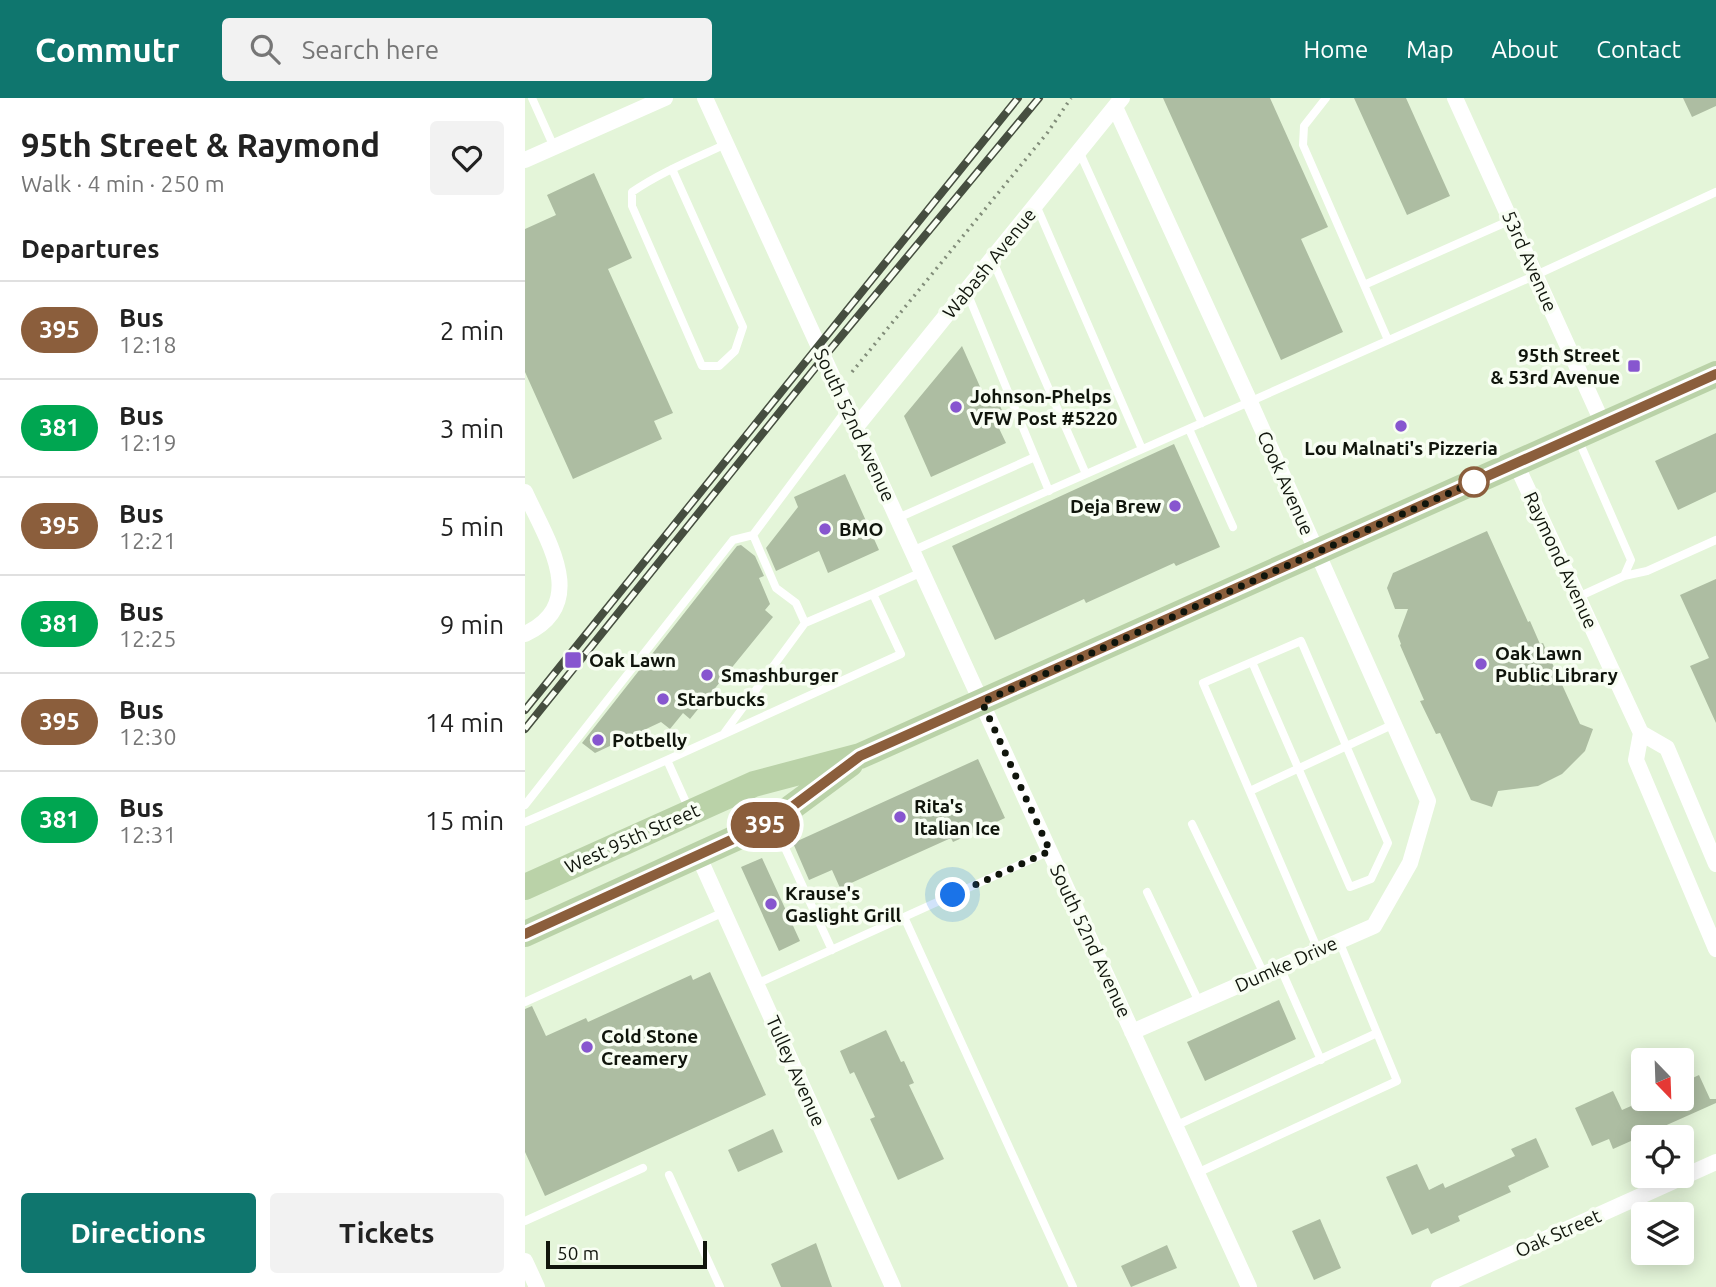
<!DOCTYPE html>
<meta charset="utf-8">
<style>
body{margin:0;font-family:Ubuntu,sans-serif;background:#f2f2f2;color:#222;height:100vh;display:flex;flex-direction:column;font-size:26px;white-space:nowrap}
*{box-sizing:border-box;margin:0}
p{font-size:23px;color:#767676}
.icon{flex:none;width:38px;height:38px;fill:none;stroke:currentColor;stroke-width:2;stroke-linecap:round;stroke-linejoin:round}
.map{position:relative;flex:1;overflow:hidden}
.details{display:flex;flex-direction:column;background:#fff;width:525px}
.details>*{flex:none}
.badge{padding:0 14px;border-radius:23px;font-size:24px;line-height:46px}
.needle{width:46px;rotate:157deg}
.tools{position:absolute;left:1106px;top:950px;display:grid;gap:14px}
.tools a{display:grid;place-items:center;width:63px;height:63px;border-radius:7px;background:#fff;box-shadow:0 4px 18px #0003;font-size:35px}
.scale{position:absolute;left:21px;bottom:18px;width:161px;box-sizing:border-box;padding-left:7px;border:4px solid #10150c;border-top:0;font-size:19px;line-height:24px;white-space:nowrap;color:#10150c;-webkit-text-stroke:5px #f8fef3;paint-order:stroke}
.you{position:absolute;width:35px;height:35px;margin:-18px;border:5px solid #fff;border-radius:50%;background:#1a73e8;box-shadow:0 0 0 10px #1a73e833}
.map>.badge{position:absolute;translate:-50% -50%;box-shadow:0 0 0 4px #fff}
h2{padding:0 21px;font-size:26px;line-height:63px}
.round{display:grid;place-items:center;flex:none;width:74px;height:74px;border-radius:7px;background:#f2f2f2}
.head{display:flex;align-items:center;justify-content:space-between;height:119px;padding:0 21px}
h1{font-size:33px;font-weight:600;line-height:52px}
.button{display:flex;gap:14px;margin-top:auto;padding:14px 21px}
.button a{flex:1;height:80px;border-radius:7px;background:#0f766e;color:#fff;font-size:28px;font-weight:600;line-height:80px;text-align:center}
.button a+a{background:#f2f2f2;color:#222}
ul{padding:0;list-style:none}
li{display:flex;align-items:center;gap:21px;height:98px;padding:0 21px;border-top:2px solid #e0e0e0}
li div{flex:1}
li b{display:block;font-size:26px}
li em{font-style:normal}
li .badge{min-width:77px;font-weight:700;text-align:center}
header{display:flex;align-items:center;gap:42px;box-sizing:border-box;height:98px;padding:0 35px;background:#0f766e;color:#fff}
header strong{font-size:33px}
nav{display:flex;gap:38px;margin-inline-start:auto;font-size:24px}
.search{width:490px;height:63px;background:#f2f2f2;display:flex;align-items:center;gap:18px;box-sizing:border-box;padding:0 24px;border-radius:7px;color:#767676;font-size:26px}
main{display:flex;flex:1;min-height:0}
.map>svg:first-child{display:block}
.building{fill:#adbda2}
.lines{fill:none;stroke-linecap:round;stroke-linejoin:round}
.path{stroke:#818c79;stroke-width:3.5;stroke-dasharray:2 5;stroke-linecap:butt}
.lane{stroke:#fff;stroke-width:8}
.street{stroke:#fff;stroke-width:16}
.primary{stroke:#bad2a8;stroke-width:26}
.rail-casing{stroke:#464e40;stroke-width:8}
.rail{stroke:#f8fef3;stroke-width:5;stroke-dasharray:16;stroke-linecap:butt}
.line-casing{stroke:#fff;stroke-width:16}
.line{stroke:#8b5e3c;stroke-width:10}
.walk{stroke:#10150c;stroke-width:7;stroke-dasharray:0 12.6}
.poi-dot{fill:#8756cf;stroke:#f8fef3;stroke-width:2.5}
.stop-dot{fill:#fff;stroke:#8b5e3c;stroke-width:3.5}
.labels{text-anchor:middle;stroke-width:7;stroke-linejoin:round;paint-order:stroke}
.street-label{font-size:19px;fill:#10150c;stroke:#f8fef3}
.poi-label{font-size:19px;font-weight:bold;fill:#10150c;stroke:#f8fef3;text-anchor:start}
</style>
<header>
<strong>Commutr</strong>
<div class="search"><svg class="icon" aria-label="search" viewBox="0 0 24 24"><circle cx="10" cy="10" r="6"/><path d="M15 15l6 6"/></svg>Search here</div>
<nav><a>Home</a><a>Map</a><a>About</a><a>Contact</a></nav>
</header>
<main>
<section class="details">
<div class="head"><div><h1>95th Street &amp; Raymond</h1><p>Walk · 4 min · 250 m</p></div><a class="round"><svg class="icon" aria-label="heart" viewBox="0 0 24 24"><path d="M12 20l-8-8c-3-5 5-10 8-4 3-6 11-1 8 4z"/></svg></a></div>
<h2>Departures</h2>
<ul>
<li><span class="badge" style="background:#8b5e3c;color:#fff">395</span><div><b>Bus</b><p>12:18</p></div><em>2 min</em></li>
<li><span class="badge" style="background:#00a651;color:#fff">381</span><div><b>Bus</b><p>12:19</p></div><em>3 min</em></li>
<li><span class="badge" style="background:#8b5e3c;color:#fff">395</span><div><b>Bus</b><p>12:21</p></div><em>5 min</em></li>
<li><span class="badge" style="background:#00a651;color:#fff">381</span><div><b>Bus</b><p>12:25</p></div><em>9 min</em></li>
<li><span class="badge" style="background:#8b5e3c;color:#fff">395</span><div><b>Bus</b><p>12:30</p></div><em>14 min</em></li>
<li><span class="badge" style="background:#00a651;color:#fff">381</span><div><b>Bus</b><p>12:31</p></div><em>15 min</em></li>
</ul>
<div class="button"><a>Directions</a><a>Tickets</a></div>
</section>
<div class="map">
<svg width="1191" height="1189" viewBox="0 0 1191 1189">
<rect width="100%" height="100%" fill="#e4f5d9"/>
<path class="building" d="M638,0H745L803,129L776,141L818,234L756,262Z
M829,0H881L925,98L882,117Z
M1158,0H1191V8L1167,19Z
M69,75L107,160L83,171L148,315L129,323L137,341L48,381L0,274V131L31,117L22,97Z
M437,248L460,300L470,295L480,320L471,324L481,345L406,379L379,318Z
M1191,335V394L1153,412L1130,363Z
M649,346L695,449L651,468L649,465L561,505L559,501L470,542L427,448Z
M320,376L354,452L303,475L294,453L251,473L241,450L273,409L269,399Z
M962,433L1003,524L1005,523L1015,546L1018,545L1055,626L1068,631L1060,653L1037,676L1013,688L973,693L967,709L946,702L915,635L911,636L895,603L899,602L875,547L876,546L873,538L883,511H870L862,490L868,475Z
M216,447L230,458L239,478L234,480L245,506L240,512L248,519L165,621L158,615L145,631L136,624L70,655L57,645L212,448Z
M1191,481V625L1165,568L1184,560L1155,497Z
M453,661L480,720L428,744L426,740L315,790L307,772L284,782L268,745Z
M237,760L275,843L254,853L216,769Z
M185,874L241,997L20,1098L0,1054V911L7,908L21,938L61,920L63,924L166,877L168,882Z
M754,902L771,941L680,983L662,944Z
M361,932L376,964L379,963L389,985L384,987L419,1061L373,1082L345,1021L350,1019L329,974L325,976L315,953Z
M1174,977L1185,1001H1191V1005L1088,1051L1084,1041L1067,1048L1050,1010L1088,993L1097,1012L1122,1001H1157V985Z
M248,1031L258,1054L213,1074L203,1052Z
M1011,1040L1024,1069L983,1088L986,1094L933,1118L935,1123L906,1136L903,1130L887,1137L861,1079L892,1066L904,1092L918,1085L920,1090L990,1058L986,1051Z
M795,1121L816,1170L789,1182L767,1133Z
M291,1145L307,1189H256L246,1166Z
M642,1147L652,1170L606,1189L596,1168Z"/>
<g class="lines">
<path class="path" d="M327,274L523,34L546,0"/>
<path class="lane" d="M7,0L29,49
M801,0L779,28L778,47L863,242
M554,53L677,325
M147,71L218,229L210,253L194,268H177L107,108V94C136,74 169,61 201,46
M511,107L617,351
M467,161L561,376
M839,187L986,122
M441,192L524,393
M664,331L708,429
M373,420L510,359
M387,453L1011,177L1191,94
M1099,478L1122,473L1191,442
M1053,499L1099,478L1106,462L1053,341
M280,525L271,505L251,490L228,437L322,311
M727,564L825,789L846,781L863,745L776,543L678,585L793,852
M200,634L280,525L348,496
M725,693L869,626
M0,707L208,442L228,437
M164,711L142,662L376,556L348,496L397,474
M0,724L142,662
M249,726L307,852
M667,726L739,876
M622,794L674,904
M379,819L548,1189
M755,869L796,962
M231,886L525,753
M0,904L199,814
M650,1028L852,935
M672,1075L872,983L814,843
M144,1077L195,1189
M0,1123L118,1070"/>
<path class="street" d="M180,0L724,1189
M930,0L1078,326
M590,9L725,304L903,703L885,765L849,828L607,934
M0,62L140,0
M331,329L597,0
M991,366L1116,635L1111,662L1191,851
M0,394C21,441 66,505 0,536
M1116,635L1142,650L1191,766
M173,757L368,1189
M0,1163L12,1189
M914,1189L1191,1064"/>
<path class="primary" d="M0,789L229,686L335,658L1191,276
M0,836L248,723L325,666"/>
<defs>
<path id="rail" d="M0,612L493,0
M0,631L299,259L514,0"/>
</defs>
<use href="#rail" class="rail-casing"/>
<use href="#rail" class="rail"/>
</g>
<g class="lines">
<defs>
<path id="line" d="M0,836L248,723L335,658L1191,276"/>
</defs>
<use href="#line" class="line-casing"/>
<use href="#line" class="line"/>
<path class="walk" d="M428,797L525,753L457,604L949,384"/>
</g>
<g class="poi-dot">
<rect x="1102" y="261" width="14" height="14" rx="3.5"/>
<circle cx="431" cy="309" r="7"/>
<circle cx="876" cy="328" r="7"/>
<circle cx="650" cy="408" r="7"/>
<circle cx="300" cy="431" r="7"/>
<rect x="39" y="553" width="18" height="18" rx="3.5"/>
<circle cx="956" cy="566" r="7"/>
<circle cx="182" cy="577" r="7"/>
<circle cx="138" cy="601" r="7"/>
<circle cx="73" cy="642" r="7"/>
<circle cx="375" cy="719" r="7"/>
<circle cx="246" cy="806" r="7"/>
<circle cx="62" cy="949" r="7"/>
</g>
<circle class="stop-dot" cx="949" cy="384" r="14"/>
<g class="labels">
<g class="street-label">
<text transform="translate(1005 163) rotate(66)" y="7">53rd Avenue</text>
<text transform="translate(464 165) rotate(-51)" y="7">Wabash Avenue</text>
<text transform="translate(330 327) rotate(65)" y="7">South 52nd Avenue</text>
<text transform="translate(761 385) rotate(66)" y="7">Cook Avenue</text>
<text transform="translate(1036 462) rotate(65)" y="7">Raymond Avenue</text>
<text transform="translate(107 740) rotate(-24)" y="7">West 95th Street</text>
<text transform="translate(566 843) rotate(65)" y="7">South 52nd Avenue</text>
<text transform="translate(761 866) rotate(-24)" y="7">Dumke Drive</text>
<text transform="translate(271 973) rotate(66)" y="7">Tulley Avenue</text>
<text transform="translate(1033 1135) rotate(-24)" y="7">Oak Street</text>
</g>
<g class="poi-label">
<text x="1095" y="264" text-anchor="end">95th Street<tspan x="1095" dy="22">&amp; 53rd Avenue</tspan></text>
<text x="445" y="305">Johnson-Phelps<tspan x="445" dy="22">VFW Post #5220</tspan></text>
<text x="876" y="357" text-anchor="middle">Lou Malnati's Pizzeria</text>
<text x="636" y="415" text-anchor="end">Deja Brew</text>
<text x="314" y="438">BMO</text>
<text x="970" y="562">Oak Lawn<tspan x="970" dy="22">Public Library</tspan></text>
<text x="64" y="569">Oak Lawn</text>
<text x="196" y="584">Smashburger</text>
<text x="152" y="608">Starbucks</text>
<text x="87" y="649">Potbelly</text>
<text x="389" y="715">Rita's<tspan x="389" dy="22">Italian Ice</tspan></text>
<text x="260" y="802">Krause's<tspan x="260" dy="22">Gaslight Grill</tspan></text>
<text x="76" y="945">Cold Stone<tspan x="76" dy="22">Creamery</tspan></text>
</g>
</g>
</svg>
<div class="tools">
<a><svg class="needle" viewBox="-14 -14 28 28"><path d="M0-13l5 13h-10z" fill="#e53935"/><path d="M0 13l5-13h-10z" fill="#767676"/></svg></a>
<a><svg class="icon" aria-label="locate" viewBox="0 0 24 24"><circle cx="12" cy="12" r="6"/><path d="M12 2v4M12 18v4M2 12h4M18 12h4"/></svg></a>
<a><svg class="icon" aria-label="layers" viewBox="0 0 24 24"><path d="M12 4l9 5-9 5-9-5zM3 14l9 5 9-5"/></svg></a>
</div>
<div class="scale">50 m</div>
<div class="you" style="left:428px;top:797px"></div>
<b class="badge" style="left:240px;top:727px;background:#8b5e3c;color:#fff">395</b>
</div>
</main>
